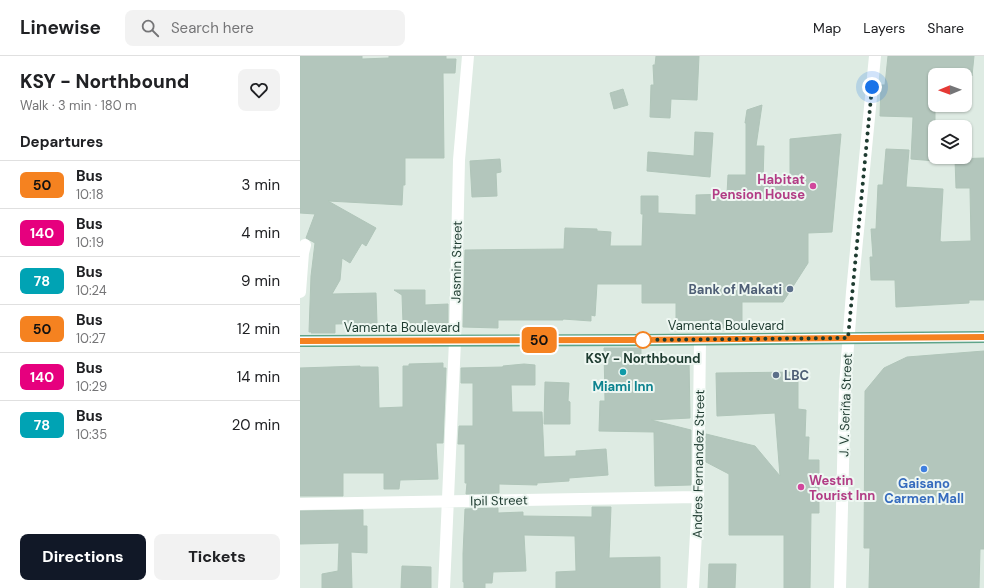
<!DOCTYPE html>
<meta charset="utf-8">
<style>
body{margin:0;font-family:"DM Sans",sans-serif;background:#f2f2f2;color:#202124;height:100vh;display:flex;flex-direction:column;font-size:15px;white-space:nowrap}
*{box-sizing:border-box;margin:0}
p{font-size:13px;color:#757577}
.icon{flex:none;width:22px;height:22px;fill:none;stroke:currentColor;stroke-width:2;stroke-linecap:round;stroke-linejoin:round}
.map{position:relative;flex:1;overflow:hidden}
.panel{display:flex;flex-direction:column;background:#fff;width:300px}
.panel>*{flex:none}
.badge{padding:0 8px;border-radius:6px;font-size:14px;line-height:26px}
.needle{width:26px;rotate:269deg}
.tools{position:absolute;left:628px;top:12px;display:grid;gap:8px}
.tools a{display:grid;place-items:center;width:44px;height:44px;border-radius:8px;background:#fff;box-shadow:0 1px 3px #0004;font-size:20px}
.you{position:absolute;width:20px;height:20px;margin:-10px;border:3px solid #fff;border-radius:50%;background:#1a73e8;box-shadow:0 0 0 6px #1a73e833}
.map>.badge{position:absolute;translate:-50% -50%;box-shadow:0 0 0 2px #fff}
h2{padding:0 20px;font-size:15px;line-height:36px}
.round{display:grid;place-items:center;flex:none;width:42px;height:42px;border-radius:8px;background:#f2f2f2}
.head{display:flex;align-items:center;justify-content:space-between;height:68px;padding:0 20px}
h1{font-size:19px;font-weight:800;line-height:30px}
.button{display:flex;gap:8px;margin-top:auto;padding:8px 20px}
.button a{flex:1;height:46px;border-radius:8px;background:#111827;color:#fff;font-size:16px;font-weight:800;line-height:46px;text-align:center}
.button a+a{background:#f2f2f2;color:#202124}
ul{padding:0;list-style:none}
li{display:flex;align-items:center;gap:12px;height:48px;padding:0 20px;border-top:1px solid #e0e0e0}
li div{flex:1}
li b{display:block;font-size:15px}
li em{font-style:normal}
li .badge{min-width:44px;font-weight:700;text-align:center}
header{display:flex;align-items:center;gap:24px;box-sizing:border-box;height:56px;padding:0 20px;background:#fff;border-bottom:1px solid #e0e0e0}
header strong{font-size:19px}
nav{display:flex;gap:22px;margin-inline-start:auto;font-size:14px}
.search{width:280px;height:36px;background:#f2f2f2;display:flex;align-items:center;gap:10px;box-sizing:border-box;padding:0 14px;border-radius:8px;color:#757577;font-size:15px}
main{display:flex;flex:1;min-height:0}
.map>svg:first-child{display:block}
.building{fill:#b3c6bc;stroke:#b0c5b9}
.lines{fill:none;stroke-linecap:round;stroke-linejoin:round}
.street{stroke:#fff;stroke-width:12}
.secondary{stroke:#fff;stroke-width:12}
.primary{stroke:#5fa489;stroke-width:12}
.line-casing{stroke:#fff;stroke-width:9}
.line{stroke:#f58220;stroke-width:6}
.walk{stroke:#1e3b30;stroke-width:4;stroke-dasharray:0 7.2}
.hotel-dot{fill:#d1479c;stroke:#eef7f2;stroke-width:1.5}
.service-dot{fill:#5c6f8a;stroke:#eef7f2;stroke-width:1.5}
.stop-dot{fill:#fff;stroke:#f58220;stroke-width:2}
.culture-dot{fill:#0f9aa8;stroke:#eef7f2;stroke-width:1.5}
.shop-dot{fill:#3f7fe0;stroke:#eef7f2;stroke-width:1.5}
.labels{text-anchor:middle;stroke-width:4;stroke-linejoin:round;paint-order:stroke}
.hotel-label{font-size:13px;font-weight:bold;fill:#b23c85;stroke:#eef7f2;text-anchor:end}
.street-label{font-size:13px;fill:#1e3b30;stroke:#eef7f2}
.service-label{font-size:13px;font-weight:bold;fill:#4e5e75;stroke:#eef7f2;text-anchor:end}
.stop-label{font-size:13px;font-weight:bold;fill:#1e3b30;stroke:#eef7f2}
.culture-label{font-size:13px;font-weight:bold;fill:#0d838f;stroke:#eef7f2}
.shop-label{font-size:13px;font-weight:bold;fill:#366cbe;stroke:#eef7f2}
</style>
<header>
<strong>Linewise</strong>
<div class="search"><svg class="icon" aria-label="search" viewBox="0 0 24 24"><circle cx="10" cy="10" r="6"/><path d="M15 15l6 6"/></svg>Search here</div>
<nav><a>Map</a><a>Layers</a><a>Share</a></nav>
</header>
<main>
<section class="panel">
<div class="head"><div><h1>KSY - Northbound</h1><p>Walk · 3 min · 180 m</p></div><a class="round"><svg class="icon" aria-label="heart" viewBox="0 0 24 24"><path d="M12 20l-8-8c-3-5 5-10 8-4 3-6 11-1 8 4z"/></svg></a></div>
<h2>Departures</h2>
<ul>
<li><span class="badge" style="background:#f58220;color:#111">50</span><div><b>Bus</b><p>10:18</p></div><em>3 min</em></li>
<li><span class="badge" style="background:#e6007e;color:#fff">140</span><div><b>Bus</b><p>10:19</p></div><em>4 min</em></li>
<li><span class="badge" style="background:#00a3b4;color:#fff">78</span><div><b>Bus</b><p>10:24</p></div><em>9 min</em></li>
<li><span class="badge" style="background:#f58220;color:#111">50</span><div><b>Bus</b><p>10:27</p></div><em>12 min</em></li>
<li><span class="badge" style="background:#e6007e;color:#fff">140</span><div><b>Bus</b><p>10:29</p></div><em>14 min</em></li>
<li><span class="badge" style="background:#00a3b4;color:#fff">78</span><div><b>Bus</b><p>10:35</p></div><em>20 min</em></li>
</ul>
<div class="button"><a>Directions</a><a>Tickets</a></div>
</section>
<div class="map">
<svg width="684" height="532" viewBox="0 0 684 532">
<rect width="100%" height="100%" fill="#deebe3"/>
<path class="building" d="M0,0H62V3L89,2V0H146V3H156L155,17H143L144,102H105V129H103L102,149L28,145L76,172L66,190L62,187L50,207L42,202L40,224L32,238L76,237L77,267L35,268V277H11L12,276H9L11,220L15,187L6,182L15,158L0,157Z
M356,0H399L397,44L371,43L370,62L350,61L351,29H354L353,9H355Z
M588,0H674L672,20L635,16V105L611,103L613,61L580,60L581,29H585Z
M323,33L328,49L314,53L310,37Z
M462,49L456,90H464L463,126L490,128V83L541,78L532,176L508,177V207L483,246H442V272H419V264L376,265V247H342V228H297L295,260L291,259V265L263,263V264H198V272L163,271L165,194L264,193L265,172L297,173V175L311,176L310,190H342L343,158H341V140H358V157L396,159V139L427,138L428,119H446V67H445L447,54Z
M395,76L413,77L410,121L347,115L348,96L394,100Z
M586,93L609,94L606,131L643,133L640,185L642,186L671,185L670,132H656L655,103L684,102V244H669V247L596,251L595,224H571L570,201H573L571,173H576L578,129H583Z
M200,103L201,116L196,117L197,140L172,141L170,105Z
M94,234H125V249L148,248V267H103L102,239Z
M304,292H341V303H389L390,362L351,364L391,374V429L355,430L354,376L299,375L300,345H305Z
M684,295V493H680L679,532H569L570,492H564L565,335L584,312L607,301Z
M143,307V312H146L143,387H136L138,423L100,424L99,433H84V417H43V440H0V312L60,310V311H78L79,352L103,351V310H109V308Z
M224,308L235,309V329H211L212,356H242L244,401L276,400V395L306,393L308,419L269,422V425L237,427V429L199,428V437L166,438L167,427H165V388H158L159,370H173V327H161V312L203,311V310Z
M498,316V353L506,354L505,381H509L508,404H519V457H511L510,532H484V479H429V418L406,406V378L455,390L480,420L475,357L417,360L416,317Z
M245,326L269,327L268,345L270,346V368H244Z
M292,451H311L309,502L360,501V532H256V516L276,515L275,480L224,479L226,515L193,516L192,527H185V532H164V526H163V498L165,453L198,452V457L223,456V460L292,461Z
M63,454V470H67V497L51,496L52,532H22V518L38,515L39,487L0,488V455Z
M409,508H436L435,532H408Z
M102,510L131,511V532H101Z"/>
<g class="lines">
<path class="street" d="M0,236L3,197L5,189
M0,448L398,441
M144,532L155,285L159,104L168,0
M393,532L398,441L400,284"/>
<path class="secondary" d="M540,532L545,330L552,236L575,0"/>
<path class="primary" d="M0,285L342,284L684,281"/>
</g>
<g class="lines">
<defs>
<path id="line" d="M0,285L327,284L684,281"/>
</defs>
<use href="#line" class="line-casing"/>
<use href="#line" class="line"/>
<path class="walk" d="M343,284L548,282L572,31"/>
</g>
<g class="hotel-dot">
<circle cx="513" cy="130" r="4"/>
<circle cx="501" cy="431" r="4"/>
</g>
<g class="service-dot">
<circle cx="490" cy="233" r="4"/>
<circle cx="476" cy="319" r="4"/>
</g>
<circle class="stop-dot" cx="343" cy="284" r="8"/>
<circle class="culture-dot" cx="323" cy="316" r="4"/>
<circle class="shop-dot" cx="624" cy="413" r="4"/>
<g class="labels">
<g class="hotel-label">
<text x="505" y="128">Habitat<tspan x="505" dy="15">Pension House</tspan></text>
<text x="509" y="429" text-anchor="start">Westin<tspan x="509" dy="15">Tourist Inn</tspan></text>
</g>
<g class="street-label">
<text transform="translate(156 206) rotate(-89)" y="5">Jasmin Street</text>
<text x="426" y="274">Vamenta Boulevard</text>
<text x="102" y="276">Vamenta Boulevard</text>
<text transform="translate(545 349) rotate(-88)" y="5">J. V. Seriña Street</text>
<text transform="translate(398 408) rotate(-89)" y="5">Andres Fernandez Street</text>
<text transform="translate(199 444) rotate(-1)" y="5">Ipil Street</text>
</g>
<g class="service-label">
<text x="482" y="238">Bank of Makati</text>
<text x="484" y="324" text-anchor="start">LBC</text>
</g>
<g class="stop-label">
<text x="343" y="307">KSY - Northbound</text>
</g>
<g class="culture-label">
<text x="323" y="335">Miami Inn</text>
</g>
<g class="shop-label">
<text x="624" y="432">Gaisano<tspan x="624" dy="15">Carmen Mall</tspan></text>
</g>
</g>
</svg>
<div class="tools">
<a><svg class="needle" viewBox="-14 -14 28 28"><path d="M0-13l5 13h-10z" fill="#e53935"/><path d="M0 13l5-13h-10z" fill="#757577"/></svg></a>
<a><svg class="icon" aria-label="layers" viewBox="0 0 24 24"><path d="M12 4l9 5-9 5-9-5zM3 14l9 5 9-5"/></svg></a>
</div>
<div class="you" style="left:572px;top:31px"></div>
<b class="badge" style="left:239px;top:284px;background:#f58220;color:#111">50</b>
</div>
</main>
